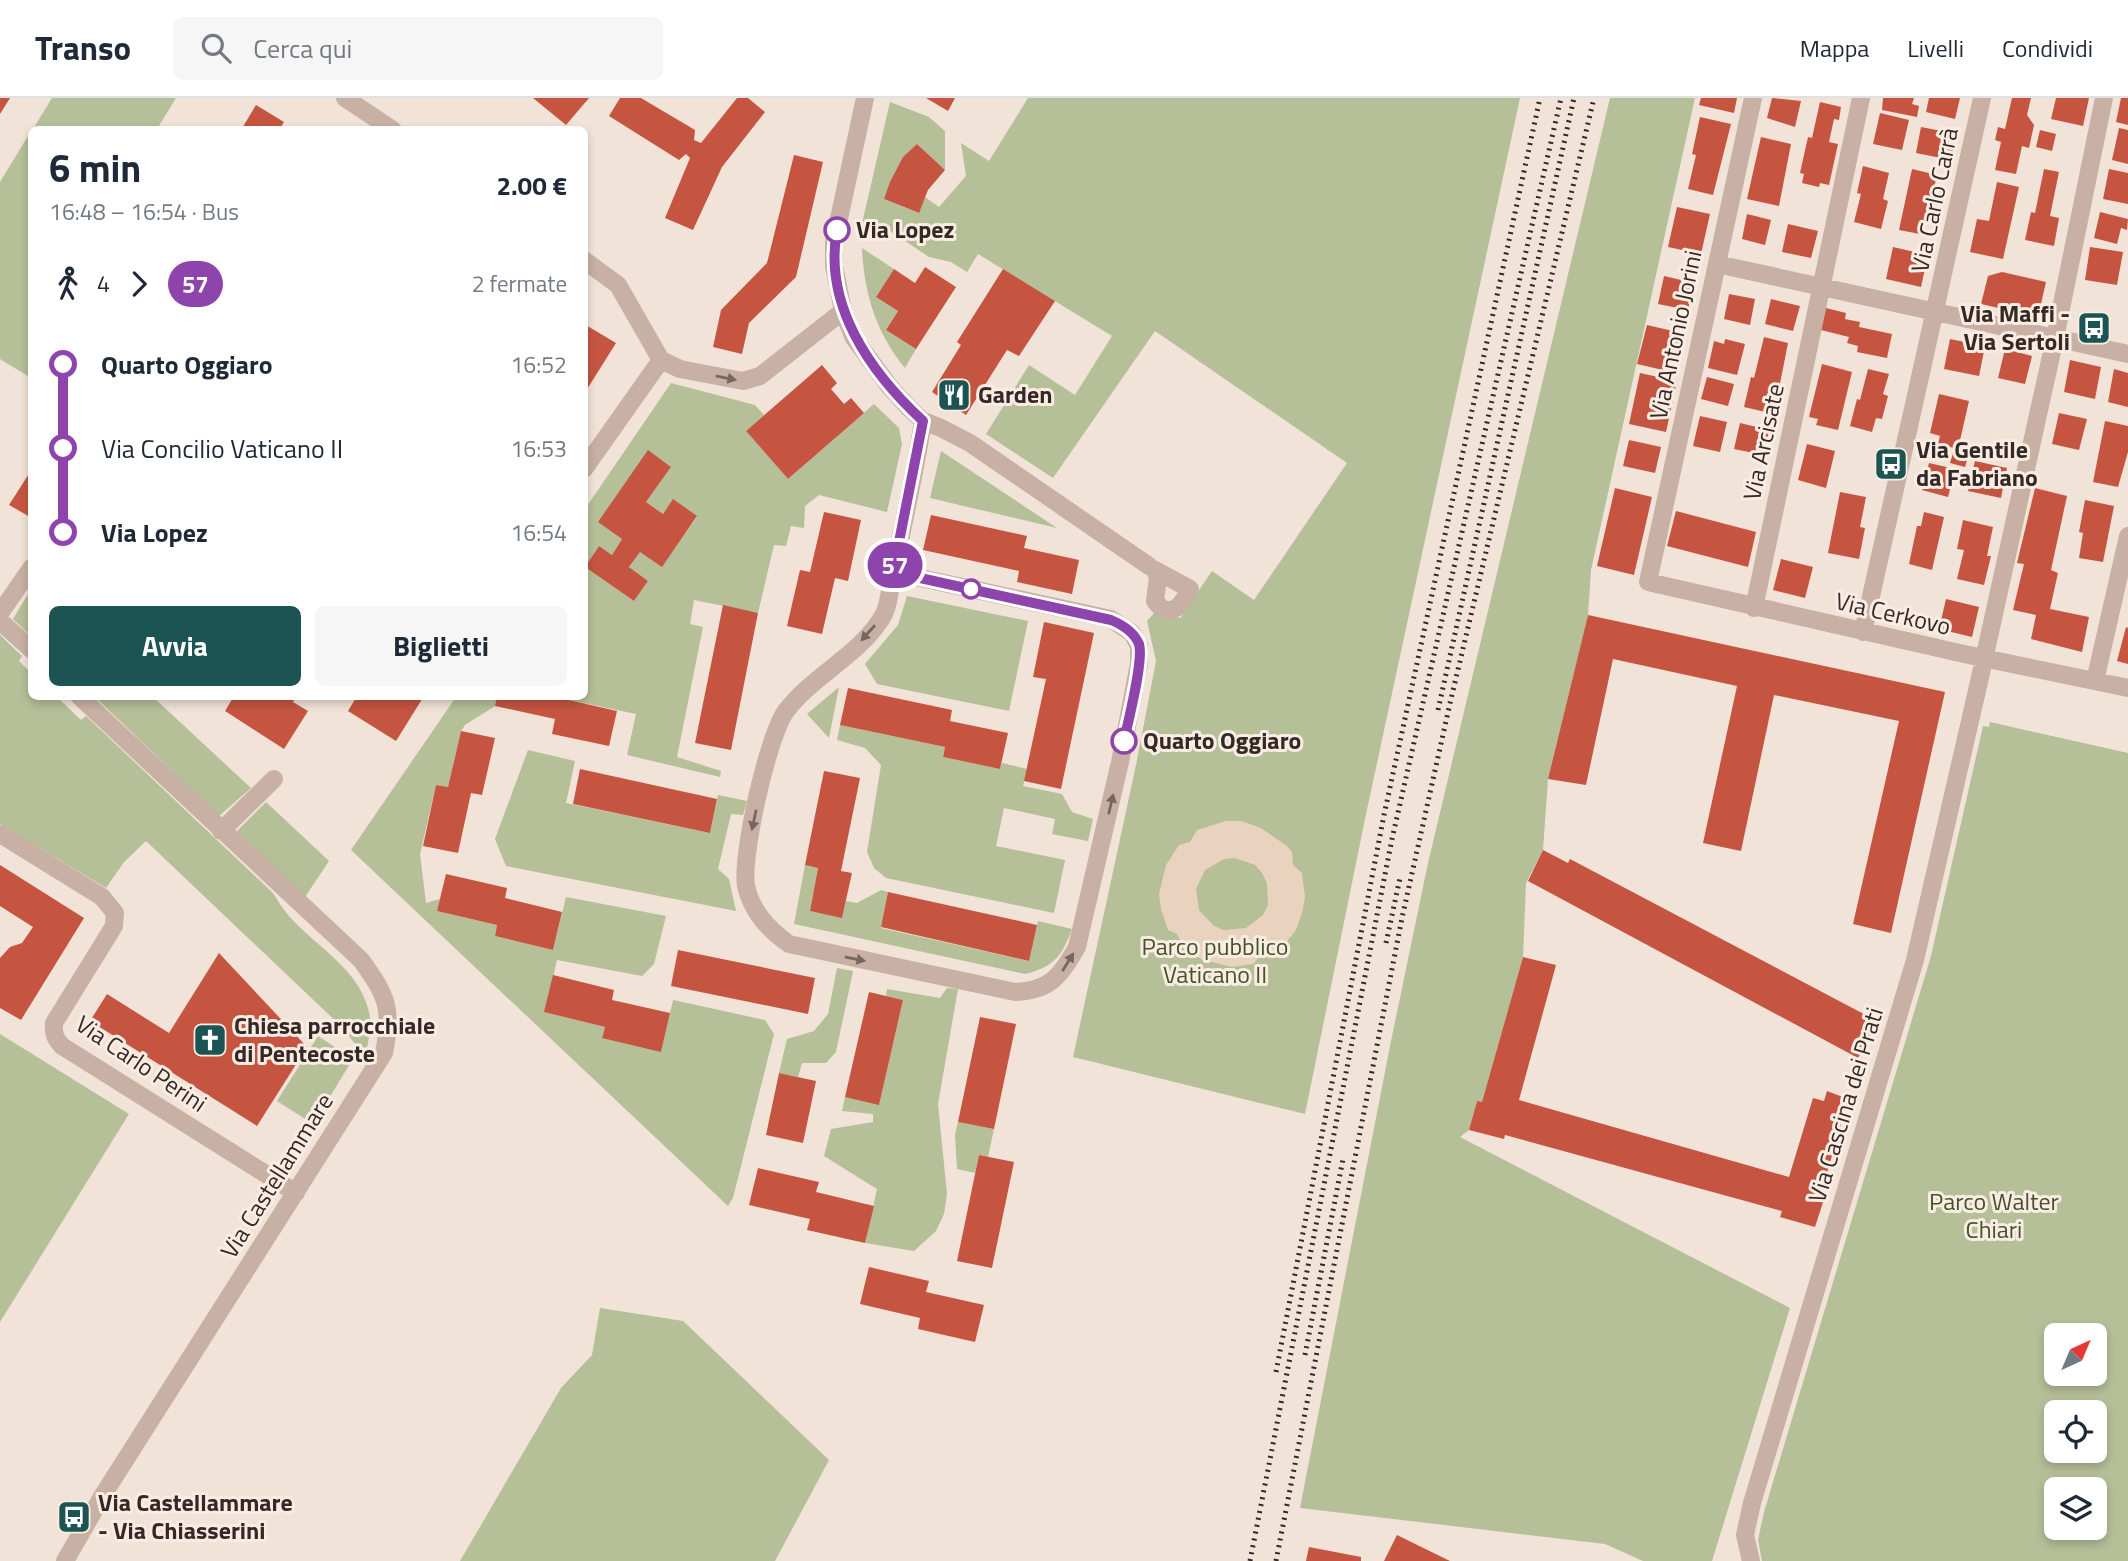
<!DOCTYPE html>
<html lang="it">
<meta charset="utf-8">
<style>
body{margin:0;font-family:"Titillium Web",sans-serif;background:#f6f6f7;color:#1f2937;height:100vh;display:flex;flex-direction:column;font-size:26px;white-space:nowrap}
*{box-sizing:border-box;margin:0}
p{font-size:23px;color:#747a83}
.icon{flex:none;width:38px;height:38px;fill:none;stroke:currentColor;stroke-width:2;stroke-linecap:round;stroke-linejoin:round}
.map{position:relative;flex:1;overflow:hidden}
.side{position:absolute;left:28px;top:28px;width:560px;height:574px;display:flex;flex-direction:column;background:#fff;border-radius:10px;box-shadow:0 4px 10px #0003}
.side>*{flex:none}
.badge{padding:0 14px;border-radius:23px;font-size:24px;line-height:46px}
.needle{width:46px;rotate:44deg}
.fabs{position:absolute;left:2044px;top:1225px;display:grid;gap:14px}
.fabs a{display:grid;place-items:center;width:63px;height:63px;border-radius:10px;background:#fff;box-shadow:0 4px 10px #0003;font-size:35px}
.map>.badge{position:absolute;translate:-50% -50%;box-shadow:0 0 0 4px #fff}
.legs{display:flex;align-items:center;gap:10px;height:77px;padding:0 21px;font-size:23px}
.legs p{margin-inline-start:auto}
.headline{display:flex;align-items:center;justify-content:space-between;height:119px;padding:0 21px}
h1{font-size:38px;font-weight:700;line-height:52px}
.cta{display:flex;gap:14px;margin-top:auto;padding:14px 21px}
.cta a{flex:1;height:80px;border-radius:10px;background:#1c5453;color:#fff;font-size:28px;font-weight:700;line-height:80px;text-align:center}
.cta a+a{background:#f6f6f7;color:#1f2937}
ul{padding:0 21px;list-style:none}
li{display:flex;align-items:center;gap:24px;height:84px;font-size:26px}
li i{display:grid;place-items:center;width:10px;height:100%;margin:0 9px;background:currentColor}
li i::after{content:'';width:18px;height:18px;margin:-9px;border:5px solid;border-radius:50%;background:#fff}
li p{margin-inline-start:auto}
li:first-child i{background:linear-gradient(#0000 50%,currentColor 0)}
li:last-child i{background:linear-gradient(currentColor 50%,#0000 0)}
header{display:flex;align-items:center;gap:42px;box-sizing:border-box;height:98px;padding:0 35px;background:#fff;border-bottom:2px solid #e0e1e3}
header strong{font-size:33px}
nav{display:flex;gap:38px;margin-inline-start:auto;font-size:24px}
.search{width:490px;height:63px;background:#f6f6f7;display:flex;align-items:center;gap:18px;box-sizing:border-box;padding:0 24px;border-radius:10px;color:#747a83;font-size:26px}
.map>svg:first-child{display:block}
.green{fill:#b5bf98;fill-rule:evenodd}
.plaza{fill:#e9d2be;fill-rule:evenodd}
.building{fill:#c55541}
.lines{fill:none;stroke-linecap:round;stroke-linejoin:round}
.minor{stroke:#c8b1a4;stroke-width:18}
.rail{stroke:#342926;stroke-width:5;stroke-dasharray:2 5;stroke-linecap:butt}
.oneway{fill:#77665f}
.line-1-casing{stroke:#fff;stroke-width:16}
.line-1{stroke:#8e44ad;stroke-width:10}
.stop-1-dot{fill:#fff;stroke:#8e44ad;stroke-width:3.5}
.labels{text-anchor:middle;stroke-width:6;stroke-linejoin:round;paint-order:stroke}
.street-label{font-size:24px;fill:#342926;stroke:#f9ede3}
.stop-label{font-size:24px;font-weight:bold;fill:#342926;stroke:#f9ede3;text-anchor:start}
.poi-label{font-size:24px;font-weight:bold;fill:#342926;stroke:#f9ede3;text-anchor:start}
.park-label{font-size:24px;fill:#46522a;stroke:#f9ede3}
</style>
<header>
<strong>Transo</strong>
<div class="search"><svg class="icon" aria-label="search" viewBox="0 0 24 24"><circle cx="10" cy="10" r="6"/><path d="M15 15l6 6"/></svg>Cerca qui</div>
<nav><a>Mappa</a><a>Livelli</a><a>Condividi</a></nav>
</header>
<div class="map">
<svg width="2128" height="1463" viewBox="0 0 2128 1463">
<rect width="100%" height="100%" fill="#f1e3d7"/>
<path class="green" d="M52,0H176L157,31H33Z
M1028,0H1520L1365,721L1305,1016L1073,959L1136,667L1156,563L1147,523L1156,513L1180,520L1212,473L1254,502L1347,365L1155,233L1053,380L986,336L1029,267L1075,297L1112,238L978,156L967,174L951,164L929,159L884,129L872,136L861,130L890,4L929,19L945,33V72L917,46L903,60L884,101L918,115L925,99L939,109L966,78L961,45L989,63Z
M1610,0H1695L1591,472L1588,517L1548,681L1543,752L1526,785L1523,859L1482,1004L1477,1003L1469,1032L1460,1039L1790,1210L1712,1463H1643L1605,1446L1300,1410L1390,948L1428,765Z
M31,33V280L0,261V84Z
M862,150L894,171L876,199L898,213L886,232L916,251L905,270C876,235 864,195 862,150Z
M671,285L755,307L764,317L746,333L788,381L874,306L899,330L902,346L887,414L819,397L805,408L804,430L791,428L786,448L774,447L758,515L694,502L690,526L703,529L677,659L721,673L720,679L627,657L636,616L560,600L584,598L585,411ZM648,353L671,369L646,404L663,416L673,402L697,419L662,468L640,454L629,469L648,483L634,503L585,469L599,448L612,457L622,441L599,424Z
M941,353L1057,430L930,400Z
M31,491V538L13,521Z
M907,498L1028,523L1009,613L877,586L865,566L898,527Z
M0,537L22,558L19,563L31,575L32,598L57,599L81,622L86,618L273,795C278,803 283,811 289,818C316,849 359,870 369,914C372,928 368,943 366,957L357,949L344,931L146,743L124,764L106,790L0,726Z
M839,589L829,640L807,616Z
M95,599H153L251,690L219,718Z
M456,599H497L495,608L465,627L461,633L448,689L436,687L420,756L426,805L440,801L437,813L497,827L495,838L553,852L566,799L666,818L654,866L642,878L557,862L545,914L605,929L602,939L661,953L673,902L765,922L774,936L733,1100L728,1108L351,752Z
M1990,624L2128,655V1463H1762L1758,1442L1764,1414L1931,858L1983,628L1989,629ZM2095,1237V1276H2056V1237ZM2056,1314H2095V1353H2056ZM2056,1391H2095V1430H2056Z
M840,627L945,649L943,659L1000,671L1002,665L1027,671L1023,688L1062,696L1072,714L1093,721L1088,743L1052,736L1055,721L1004,710L996,748L1065,762L1054,815L886,780L874,770L867,754L881,667L865,650L837,642Z
M528,652L575,663L566,705L710,735L718,697L747,703L743,717L731,716L718,771L729,781L736,813L506,768L495,741Z
M266,704L329,763L305,799L236,734Z
M805,767L818,770L810,813L842,819L846,803L857,805L881,792L888,794L881,830L1028,863L1038,823L1072,831C1062,858 1054,869 1025,876L794,826Z
M837,870L853,873L836,954L826,965H802L798,979L779,975L787,941L814,933L828,916Z
M947,890L958,891L938,1006L947,1096L944,1116L936,1133L914,1153L865,1145L877,1091L824,1058L831,1031L873,1024V1016L842,1013L845,999L879,1006L903,902L886,898L887,891L940,900Z
M0,936L129,1016L0,1224Z
M318,938L353,961L313,1026L277,1003Z
M958,1024L994,1031L988,1059L979,1057L975,1075L957,1071L955,1037Z
M600,1210L683,1223L829,1362L775,1463H460L561,1290L592,1257Z"/>
<path class="plaza" d="M1226,723H1241L1261,730L1287,748L1292,754L1293,767L1302,775L1305,799L1302,815L1296,832L1280,852L1272,857L1259,859L1253,866L1232,869L1203,862L1183,850L1177,836L1168,832L1161,811L1159,796L1166,767L1179,747L1190,744L1197,732ZM1235,760L1255,767L1262,775L1267,785L1268,807L1263,817L1246,830L1224,832L1214,828L1199,812L1196,791L1205,772L1224,761Z"/>
<path class="building" d="M0,0H10L0,16Z
M533,0H589L566,27Z
M620,0H641L695,32L694,42L701,45L737,0H748L765,14L722,69L693,132L665,120L690,60L686,56L679,62L609,18Z
M926,0H955L948,13Z
M1701,0H1737L1734,15L1699,7Z
M1772,0L1801,3L1795,29L1767,20Z
M1883,0H1914L1912,6L1919,8L1917,19L1882,12Z
M1929,0H1960L1955,21L1926,14Z
M2012,0H2031L2027,17L2034,27L2029,50L2022,48L2016,76L1995,72L2001,44L1995,42L1998,29L2005,31Z
M2056,0H2089L2083,28L2051,21Z
M2121,0H2128V27L2116,24Z
M1820,4L1841,9L1839,22L1834,21L1829,44L1838,46L1829,87L1820,85L1819,89L1802,85L1804,76L1800,75L1808,39L1812,40Z
M256,7L284,24L279,32H241Z
M1880,15L1909,22L1902,52L1873,46Z
M1700,19L1731,26L1713,97L1688,91L1696,57L1692,56Z
M1921,29L1957,36L1951,62L1916,55Z
M2119,30L2128,32V66L2112,62Z
M2040,32L2056,36L2052,53L2036,49Z
M1761,39L1791,46L1779,108L1747,101Z
M917,46L945,72L928,92L919,115L884,101L890,84L903,59Z
M794,57L823,64L796,179L749,225L742,256L713,249L721,212L767,165Z
M1863,68L1889,75L1883,101L1888,103L1881,131L1854,124L1861,96L1857,95Z
M1912,71L1937,77L1926,126L1922,125L1920,136L1899,132Z
M2044,71L2059,74L2050,118L2059,120L2054,148L2025,142L2031,114L2035,115Z
M2109,71L2128,75V106L2103,101Z
M1997,84L2019,89L2003,161L1970,154L1977,121L1989,123Z
M1677,109L1710,116L1701,156L1668,149Z
M2100,114L2128,121L2127,132L2121,130L2117,146L2094,140Z
M1747,116L1771,122L1765,147L1742,141Z
M1788,126L1818,133L1811,160L1782,154Z
M1893,149L1928,157L1921,189L1886,181Z
M2090,149L2123,154L2117,187L2085,182Z
M925,169L956,189L916,251L886,232L898,213L876,199L894,171L915,185Z
M1003,171L1055,203L1019,258L1007,252L966,317L932,294L961,247L957,244Z
M2002,174L2046,184L2038,219L1981,206L1988,178Z
M1664,178L1694,185L1688,212L1658,206Z
M1729,196L1755,201L1750,227L1724,221Z
M1771,201L1800,208L1793,233L1765,226Z
M1826,210L1846,215L1845,221L1860,224L1859,229L1892,236L1887,260L1857,254L1858,248L1847,245L1849,239L1821,232Z
M584,226L616,245L584,296Z
M1647,227L1686,236L1676,275L1637,266Z
M1764,239L1788,245L1774,316L1744,309L1751,279L1754,280Z
M1725,241L1745,246L1737,277L1708,270L1714,243L1724,246Z
M1950,241L1985,248L1979,278L1944,271Z
M2005,251L2032,258L2025,286L1998,280Z
M2070,262L2101,269L2095,301L2064,294Z
M1822,266L1852,274L1838,332L1816,327L1818,321L1809,319Z
M822,267L837,285L831,291L844,306L851,300L864,315L788,381L746,333Z
M1868,271L1889,276L1883,296L1888,298L1882,321L1876,320L1872,334L1850,328L1857,301L1860,302Z
M2114,271L2128,275V309L2108,304Z
M1640,275L1677,283L1666,334L1629,326Z
M1707,279L1734,286L1728,308L1701,301Z
M1939,296L1969,303L1958,351L1938,346L1940,338L1930,335Z
M2059,315L2087,321L2079,352L2052,346Z
M1700,318L1727,324L1720,354L1693,348Z
M2105,323L2128,328V354L2118,389L2093,384Z
M1740,325L1769,332L1764,357L1734,351Z
M1629,342L1661,349L1655,375L1623,368Z
M1807,346L1835,353L1826,390L1798,382Z
M648,352L671,369L646,404L663,416L673,401L697,418L662,469L640,454L629,469L648,483L634,503L585,469L599,448L612,457L622,441L598,424Z
M1953,355L1968,359L1965,369L1950,365Z
M1975,363L2007,370L2001,400L1968,393Z
M1929,365L1955,371L1948,399L1922,392Z
M32,371V420L9,407Z
M1615,390L1652,399L1634,477L1597,468Z
M2035,390L2067,398L2051,472L2058,475L2050,511L2089,519L2082,554L2031,541L2036,517L2013,512L2024,466L2017,465Z
M1840,394L1866,399L1860,429L1865,430L1859,461L1828,455Z
M2085,402L2114,408L2103,464L2079,460L2083,435L2079,434Z
M1676,413L1756,434L1748,469L1667,448Z
M824,414L861,422L848,483L835,480L822,536L787,528L800,472L810,474Z
M1924,414L1944,419L1932,472L1909,466L1917,428H1921Z
M931,417L1027,438L1024,450L1079,462L1072,496L1017,484L1019,473L923,452Z
M1963,422L1993,429L1987,458H1991L1984,487L1957,481L1964,452L1957,451Z
M1781,461L1813,469L1805,500L1773,492Z
M1946,501L1979,509L1972,539L1939,531Z
M723,507L758,515L731,652L695,645Z
M1588,517L1945,594L1891,835L1853,826L1899,623L1774,597L1741,753L1703,745L1737,588L1613,561L1586,687L1548,681Z
M1044,524L1094,535L1061,691L1024,683L1046,581L1033,579Z
M2126,529L2128,530V566L2117,563Z
M848,590L952,612L950,623L1008,635L1000,671L943,659L945,649L840,627Z
M234,598H296L293,604L308,613L284,651L225,613Z
M357,598H424L396,643L348,613Z
M497,598H560V600L617,613L609,648L552,636L555,621L495,608Z
M461,633L495,640L482,697L471,695L458,755L423,748L436,687L448,689Z
M580,671L717,701L710,735L573,706Z
M824,673L860,680L841,773L852,775L842,820L810,813L818,770L805,767Z
M1543,752L1568,765L1570,761L1879,924L1858,960L1528,783Z
M0,767L84,820L21,922L0,910V860L10,849L22,845L33,829L0,808Z
M446,776L507,790L505,800L562,814L553,852L495,838L497,827L437,813Z
M888,794L1037,827L1029,863L881,829Z
M678,852L815,880L808,916L671,888Z
M219,855L307,949L257,1028L90,923L107,896L169,935Z
M1523,859L1556,867L1519,1002L1789,1079L1813,1000L1824,1003L1827,993L1848,1001L1820,1100L1824,1101L1815,1129L1780,1119L1782,1113L1505,1037L1504,1041L1469,1032L1477,1003L1482,1004Z
M553,877L614,892L612,902L670,915L661,954L602,940L605,929L544,914Z
M869,894L903,902L879,1007L845,999Z
M980,919L1016,926L994,1031L958,1024Z
M779,975L816,983L803,1045L766,1037Z
M979,1057L1014,1064L992,1170L957,1163Z
M758,1070L819,1084L816,1094L874,1108L865,1145L807,1132L810,1121L749,1107Z
M869,1169L929,1183L926,1194L984,1207L975,1244L918,1231L920,1220L860,1206Z
M1397,1437L1450,1463H1384Z
M1309,1449L1361,1459V1463H1306Z"/>
<g class="lines">
<path class="minor" d="M345,0L393,32
M865,0L834,144V168L843,213L854,240L889,288L909,310L923,323L941,330L970,345L1149,468
M1753,0L1648,484L1964,556L2128,590
M584,162L618,187L661,262
M1717,166L2128,256
M661,262L680,271L743,283L760,278L843,213
M584,371L661,262
M1155,472L1190,491C1183,503 1178,516 1162,511L1155,503L1158,480Z
M893,474L1111,521L1132,535L1139,548V566L1120,664L1077,849C1061,878 1049,893 1015,894L789,846C768,831 752,814 746,788C741,758 768,637 786,613C813,577 863,555 884,516C890,504 890,487 893,474C904,424 915,374 923,323
M1754,510L1861,0
M0,515L32,469
M0,523L32,552
M1863,534C1902,356 1944,178 1982,0
M2095,583L2128,438
M221,733L274,681
M0,736L102,799L115,815L114,828L54,925C53,936 55,940 62,948L296,1095
M65,1463L103,1397L384,955C393,911 387,898 361,862L79,598
M1751,1463L1745,1437L1752,1405L1915,862L1979,584L2055,240L2104,0"/>
<path class="rail" d="M1438,612L1574,0
M1386,845L1400,780
M1305,1257L1343,1061
M1276,1274L1384,717L1540,0
M1250,1463L1392,741L1561,0
M1276,1463L1402,820L1451,601L1594,0"/>
</g>
<defs><path id="oneway-solid" d="M-6-.8H1V-3.2L6.5 0L1 3.2V.8H-6Z" transform="scale(1.75)"/></defs>
<g class="oneway">
<use href="#oneway-solid" transform="translate(726 280) rotate(11)"/>
<use href="#oneway-solid" transform="translate(868 535) rotate(132)"/>
<use href="#oneway-solid" transform="translate(1111 706) rotate(-77)"/>
<use href="#oneway-solid" transform="translate(754 722) rotate(102)"/>
<use href="#oneway-solid" transform="translate(855 861) rotate(11)"/>
<use href="#oneway-solid" transform="translate(1068 864) rotate(-58)"/>
</g>
<g class="lines">
<defs>
<path id="line-1" d="M837,132C823,207 870,274 923,323L893,474L1111,522C1123,527 1134,534 1139,546C1144,563 1128,623 1124,643"/>
</defs>
<use href="#line-1" class="line-1-casing"/>
<use href="#line-1" class="line-1"/>
</g>
<defs>
<symbol id="bus-square" viewBox="-11 -11 22 22"><rect x="-9" y="-9" width="18" height="18" rx="4" fill="#1c5453" stroke="#f9ede3"/><path d="M-5-6H5V4H4V6H2V4H-2V6H-4V4H-5ZM-3.5-4V0h7V-4ZM-3.5 1.2v1.5H-2V1.2ZM2 1.2v1.5H3.5V1.2Z" fill="#fff"/></symbol>
<symbol id="restaurant-square" viewBox="-11 -11 22 22"><rect x="-9" y="-9" width="18" height="18" rx="4" fill="#1c5453" stroke="#f9ede3"/><path d="M-5-6h1v4h1v-4h1v4h1v-4h1v5L-1.5 .5V6h-2V.5L-5-1ZM5-6V6H3V1.5H1.5Q1.5-4 5-6Z" fill="#fff"/></symbol>
<symbol id="church-square" viewBox="-11 -11 22 22"><rect x="-9" y="-9" width="18" height="18" rx="4" fill="#1c5453" stroke="#f9ede3"/><path d="M-1.2-6h2.4v3.5h3.3v2.4h-3.3V6h-2.4V-.1h-3.3v-2.4h3.3Z" fill="#fff"/></symbol>
</defs>
<g fill-rule="evenodd">
<use href="#bus-square" x="2075" y="211" width="38" height="38"/>
<use href="#restaurant-square" x="935" y="278" width="38" height="38"/>
<use href="#bus-square" x="1872" y="347" width="38" height="38"/>
<use href="#church-square" x="191" y="923" width="38" height="38"/>
<use href="#bus-square" x="55" y="1400" width="38" height="38"/>
</g>
<g class="stop-1-dot">
<circle cx="837" cy="132" r="12"/>
<circle cx="971" cy="491" r="9"/>
<circle cx="1124" cy="643" r="12"/>
</g>
<g class="labels">
<g class="street-label">
<text transform="translate(1935 102) rotate(-78)" y="8">Via Carlo Carrà</text>
<text transform="translate(1676 237) rotate(-78)" y="8">Via Antonio Jorini</text>
<text transform="translate(1764 344) rotate(-78)" y="8">Via Arcisate</text>
<text transform="translate(1893 516) rotate(13)" y="8">Via Cerkovo</text>
<text transform="translate(141 966) rotate(34)" y="8">Via Carlo Perini</text>
<text transform="translate(1846 1007) rotate(-73)" y="8">Via Cascina dei Prati</text>
<text transform="translate(277 1078) rotate(-58)" y="8">Via Castellammare</text>
</g>
<g class="stop-label">
<text x="856" y="140">Via Lopez</text>
<text x="1143" y="651">Quarto Oggiaro</text>
</g>
<g class="poi-label">
<text x="2070" y="224" text-anchor="end">Via Maffi -<tspan x="2070" dy="28">Via Sertoli</tspan></text>
<text x="978" y="305">Garden</text>
<text x="1916" y="360">Via Gentile<tspan x="1916" dy="28">da Fabriano</tspan></text>
<text x="234" y="936">Chiesa parrocchiale<tspan x="234" dy="28">di Pentecoste</tspan></text>
<text x="98" y="1413">Via Castellammare<tspan x="98" dy="28">- Via Chiasserini</tspan></text>
</g>
<g class="park-label">
<text x="1215" y="857">Parco pubblico<tspan x="1215" dy="28">Vaticano II</tspan></text>
<text x="1994" y="1112">Parco Walter<tspan x="1994" dy="28">Chiari</tspan></text>
</g>
</g>
</svg>
<div class="fabs">
<a><svg class="needle" viewBox="-14 -14 28 28"><path d="M0-13l5 13h-10z" fill="#e53935"/><path d="M0 13l5-13h-10z" fill="#747a83"/></svg></a>
<a><svg class="icon" aria-label="locate" viewBox="0 0 24 24"><circle cx="12" cy="12" r="6"/><path d="M12 2v4M12 18v4M2 12h4M18 12h4"/></svg></a>
<a><svg class="icon" aria-label="layers" viewBox="0 0 24 24"><path d="M12 4l9 5-9 5-9-5zM3 14l9 5 9-5"/></svg></a>
</div>
<b class="badge" style="left:895px;top:467px;background:#8e44ad;color:#fff">57</b>
<section class="side">
<div class="headline"><div><h1>6 min</h1><p>16:48 – 16:54 · Bus</p></div><b>2.00 €</b></div>
<div class="legs"><svg class="icon" aria-label="walk" viewBox="0 0 24 24"><circle cx="13" cy="4" r="2"/><path d="M13 8l-2 6 4 7M11 14l-3 7M7 12l3-4h3l4 4"/></svg>4<svg class="icon" aria-label="forward" viewBox="0 0 24 24"><path d="M9 5l7 7-7 7"/></svg><b class="badge" style="background:#8e44ad;color:#fff">57</b><p>2 fermate</p></div>
<ul>
<li><i style="color:#8e44ad"></i><b>Quarto Oggiaro</b><p>16:52</p></li>
<li><i style="color:#8e44ad"></i><span>Via Concilio Vaticano II</span><p>16:53</p></li>
<li><i style="color:#8e44ad"></i><b>Via Lopez</b><p>16:54</p></li>
</ul>
<div class="cta"><a>Avvia</a><a>Biglietti</a></div>
</section>
</div>
